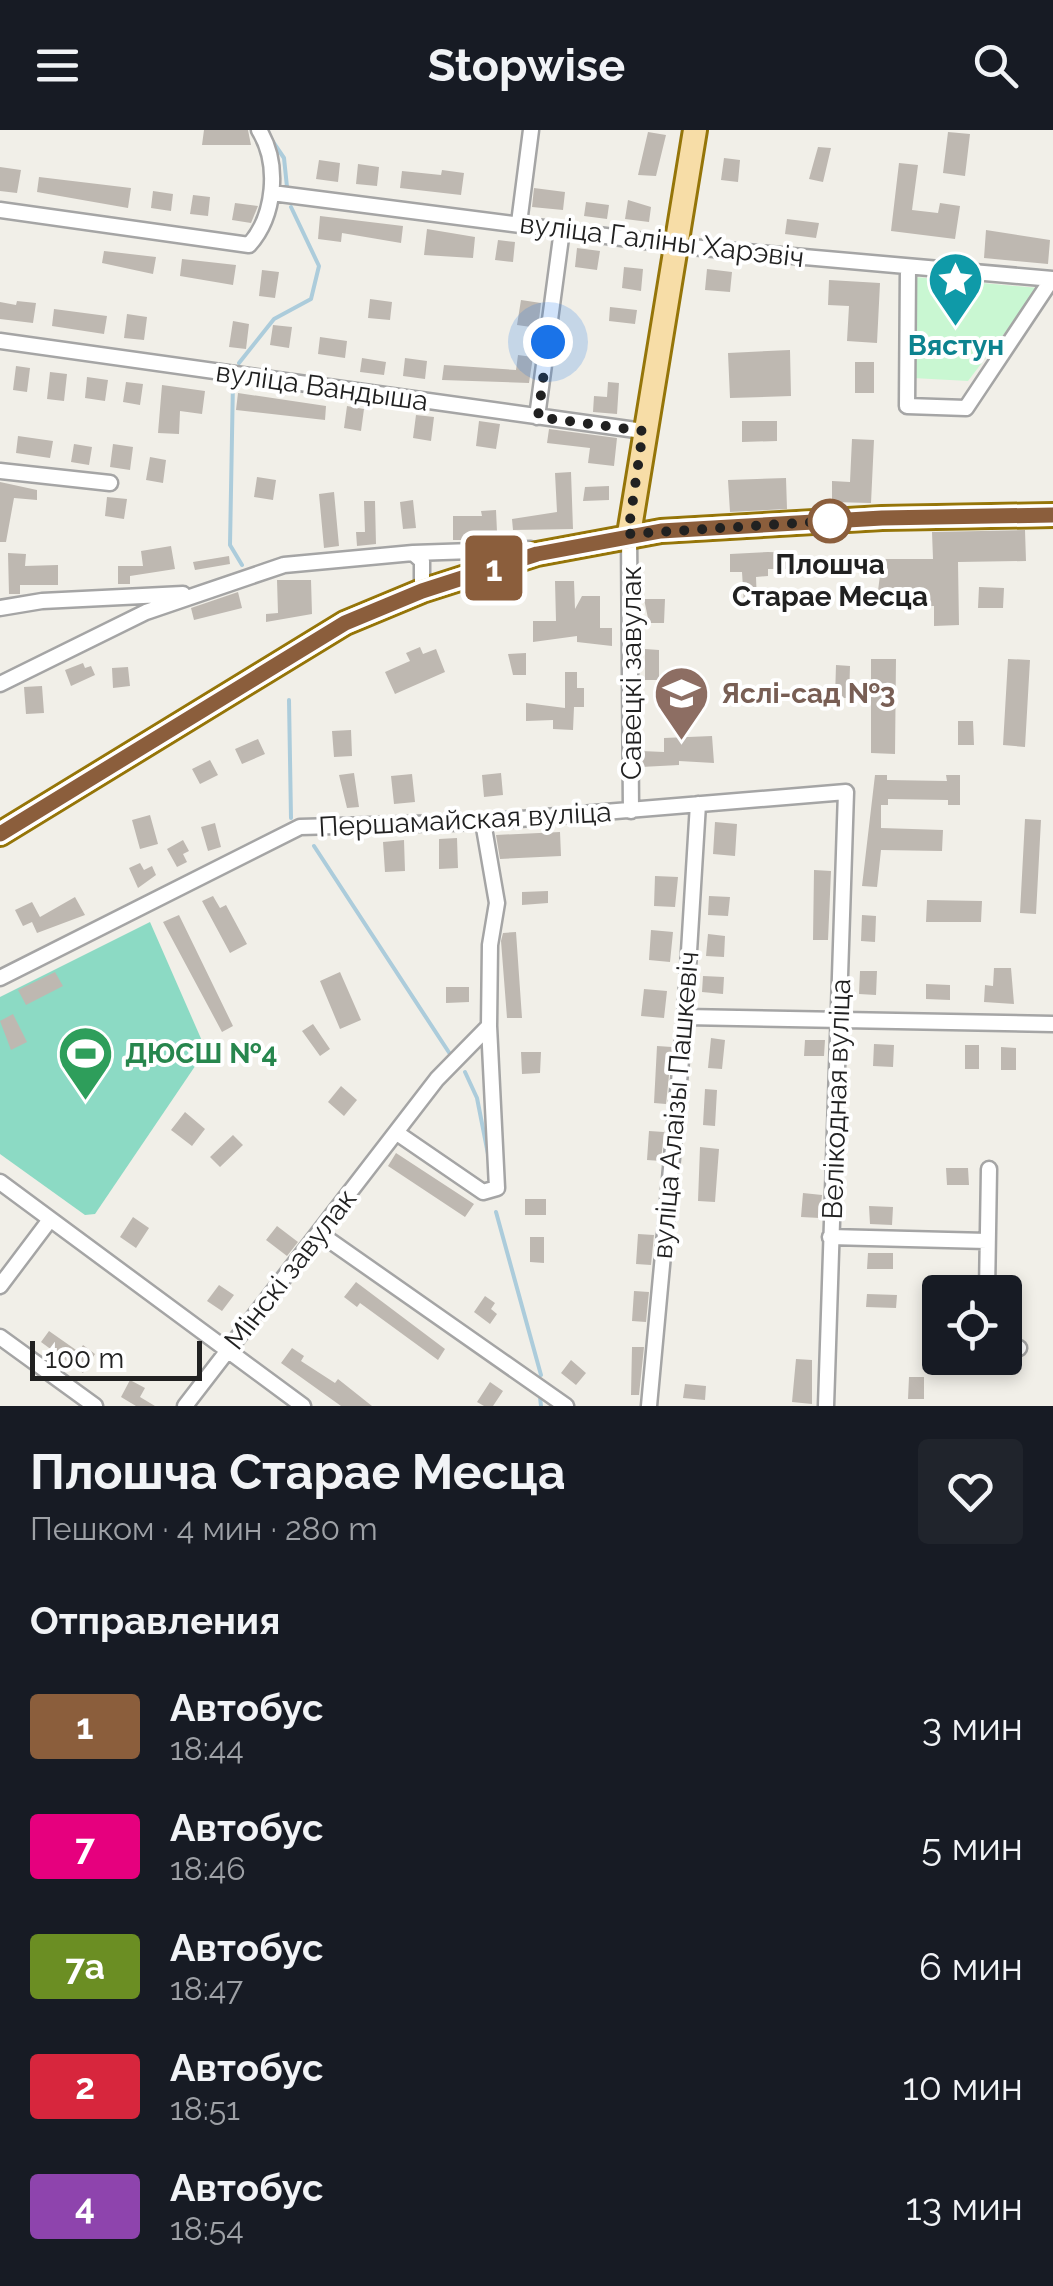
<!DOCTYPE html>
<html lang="ru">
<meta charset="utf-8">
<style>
body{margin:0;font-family:Raleway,sans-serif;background:#20242c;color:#f1f3f6;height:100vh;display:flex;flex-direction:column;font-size:38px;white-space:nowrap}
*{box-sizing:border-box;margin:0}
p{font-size:32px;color:#9ea1a6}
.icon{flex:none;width:55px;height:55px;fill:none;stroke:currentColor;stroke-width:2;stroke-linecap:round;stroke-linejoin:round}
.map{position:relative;height:1276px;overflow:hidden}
.drawer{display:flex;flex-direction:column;background:#171b24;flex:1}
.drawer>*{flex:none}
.badge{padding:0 20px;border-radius:8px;font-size:35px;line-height:65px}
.buttons{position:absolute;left:922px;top:1145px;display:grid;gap:20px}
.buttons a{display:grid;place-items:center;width:100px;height:100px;border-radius:10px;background:#171b24;box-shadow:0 5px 15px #0003;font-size:50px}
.scale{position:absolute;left:30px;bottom:25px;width:172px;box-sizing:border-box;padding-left:10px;border:5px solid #212121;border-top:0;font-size:28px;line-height:35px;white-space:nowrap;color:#212121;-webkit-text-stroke:8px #fff;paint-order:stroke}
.you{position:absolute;width:50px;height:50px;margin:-25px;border:8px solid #fff;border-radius:50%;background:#1a73e8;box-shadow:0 0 0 15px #1a73e833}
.map>.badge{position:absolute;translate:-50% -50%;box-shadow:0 0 0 5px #fff}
h2{padding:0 30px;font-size:38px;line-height:90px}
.round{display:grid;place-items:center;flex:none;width:105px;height:105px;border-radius:10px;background:#20242c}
.summary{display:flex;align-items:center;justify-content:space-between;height:170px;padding:0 30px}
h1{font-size:48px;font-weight:700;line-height:75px}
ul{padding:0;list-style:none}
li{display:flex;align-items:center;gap:30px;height:120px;padding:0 30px}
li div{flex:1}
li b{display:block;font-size:38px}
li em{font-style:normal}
li .badge{min-width:110px;font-weight:700;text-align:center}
header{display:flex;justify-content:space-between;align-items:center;height:130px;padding:0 30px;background:#171b24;font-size:45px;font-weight:700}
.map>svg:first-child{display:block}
.park{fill:#c9f7d2}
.pitch{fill:#8cdac4}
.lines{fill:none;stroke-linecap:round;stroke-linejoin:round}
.stream{stroke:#acccdb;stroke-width:4}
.building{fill:#beb8b1}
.street-casing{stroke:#a5a5a5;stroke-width:19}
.primary-casing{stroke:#957509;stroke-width:28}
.street{stroke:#fff;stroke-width:14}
.primary{stroke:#f7dda7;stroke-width:22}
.line-casing{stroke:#fff;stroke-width:22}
.line{stroke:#8b5e3c;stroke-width:15}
.walk{stroke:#212121;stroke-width:10;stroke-dasharray:0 18}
.stop-dot{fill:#fff;stroke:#8b5e3c;stroke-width:5}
.labels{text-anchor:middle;stroke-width:8;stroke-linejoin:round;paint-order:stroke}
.street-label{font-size:28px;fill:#212121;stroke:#fff}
.culture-label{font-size:28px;font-weight:bold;fill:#0d838f;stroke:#fff}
.stop-label{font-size:28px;font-weight:bold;fill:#212121;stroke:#fff}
.education-label{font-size:28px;font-weight:bold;fill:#785e54;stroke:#fff;text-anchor:start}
.leisure-label{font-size:28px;font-weight:bold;fill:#27864d;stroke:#fff;text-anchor:start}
</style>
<header><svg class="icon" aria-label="menu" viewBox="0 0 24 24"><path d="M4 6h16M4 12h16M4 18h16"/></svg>Stopwise<svg class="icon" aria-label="search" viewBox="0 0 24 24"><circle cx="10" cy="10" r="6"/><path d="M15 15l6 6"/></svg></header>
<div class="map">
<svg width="1053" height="1276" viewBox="0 0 1053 1276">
<rect width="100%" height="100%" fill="#f1efe8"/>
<path class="park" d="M915,147L1039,158L968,251L913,248Z"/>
<path class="pitch" d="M150,792L206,920L95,1084L85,1085L0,1024V867Z"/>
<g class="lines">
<path class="stream" d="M269,6L284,28L287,57
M239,233L274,189L311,169L319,136L291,77
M233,251L230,415L242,435
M289,570L291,688
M314,716L450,924
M465,942L477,968L489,1029
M496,1082L541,1245
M540,1267L541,1276"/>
</g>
<path class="building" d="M204,0H248L251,15H202Z
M648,2L666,5L656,46L638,45Z
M948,2L970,4L965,46L943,43Z
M818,17L831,18L823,52L809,49Z
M724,28L740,30L738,52L721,50Z
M319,30L340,33L338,52L316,49Z
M899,33L918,35L912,80L938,83L940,73L960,76L955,109L891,101Z
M358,34L379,37L377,56L356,54Z
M0,37L21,40L17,63L0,61Z
M442,40L464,43L461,65L400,58L402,41L441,45Z
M39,47L131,58L128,78L37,62Z
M534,58L565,62L563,80L532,77Z
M153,61L173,64L171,81L151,78Z
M193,65L210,67L208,86L190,84Z
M628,70L651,77L649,92L625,89Z
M586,72L609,75L607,89L584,86Z
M235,73L258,76L251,93L232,90Z
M320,86L403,96L401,113L342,103L341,112L318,109Z
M787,89L819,93L816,108L785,104Z
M427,99L475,107L473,128L424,125Z
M986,100L1050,110L1048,134L984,128Z
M498,110L515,112L513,132L495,130Z
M577,118L600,121L597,140L575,137Z
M104,121L156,127L153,144L102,133Z
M182,129L236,135L233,155L180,146Z
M624,137L643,139L641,161L622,158Z
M707,139L732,142L730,162L705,160Z
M262,140L279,142L275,168L259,166Z
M829,150L880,153L877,213L847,211L849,176L828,175Z
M370,169L392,172L390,190L368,188Z
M521,170L541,173L538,198L517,195Z
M17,171L36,173L33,193L0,189V172L16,175Z
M610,177L637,180L635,194L609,191Z
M54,179L107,186L104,204L52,196Z
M127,184L147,187L144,210L124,208Z
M233,191L249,194L246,219L229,217Z
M273,195L292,197L289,218L270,215Z
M320,207L347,211L345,228L318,224Z
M790,220L791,266L730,268L728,223Z
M518,225L533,227L529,253L442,250L444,235L516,240Z
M362,228L386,232L384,245L360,242Z
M405,228L427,231L425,249L403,246Z
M855,232H874V263H855Z
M16,236L30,238L27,262L13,260Z
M50,242L67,244L64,271L47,269Z
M87,247L108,250L105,271L85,268Z
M126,252L143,254L140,275L123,272Z
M608,252L619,253L617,284L593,282L594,266L607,267Z
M162,255L205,261L202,284L180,281L179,304L158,303Z
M238,263L326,276L325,290L236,280Z
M347,276L364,279L361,301L344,298Z
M416,285L434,287L431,311L413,308Z
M479,291L500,294L496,319L476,316Z
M742,291H777V311L742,312Z
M549,299L617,308L614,336L588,333L590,318L547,313Z
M18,306L53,311L50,328L16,323Z
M852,309L874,310L871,373L832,372V351L850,352Z
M74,314L92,317L89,335L71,332Z
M113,314L133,317L130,340L110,337Z
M150,327L166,330L163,353L146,350Z
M571,342L573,399L513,400L512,389L557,382L555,343Z
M257,347L276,350L273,370L254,367Z
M786,348L787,379L730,382L728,350Z
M0,352L37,360V370L14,368L6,412H0Z
M609,356V370L583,371L585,357Z
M334,362L339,416L324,418L319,364Z
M107,367L127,369L124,389L105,386Z
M413,370L416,398L403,399L400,372Z
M364,371H375L376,414L357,416L356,402H365Z
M496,380L497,402L470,403V410H453V386H482L481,381Z
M1025,400L1026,431L958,432L959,495L934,496V476L876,477L882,429H933L932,402Z
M171,416L175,439L130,446V454H118V436H143L141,421Z
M768,422L796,423L795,439H768V446L756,447L757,473L744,474L742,442H730V424Z
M8,423L26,424L25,436L58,435V455H20V464H9Z
M229,426L230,434L195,440L193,432Z
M277,450H311L312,484L266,492V484L278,483Z
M555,451H574L575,479L582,466H600V498H612V516L577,512V506L533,512V491H556Z
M979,457L1004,458L1003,478H978Z
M238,462L242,478L194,490L191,478Z
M644,469H665L664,493H649Z
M420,517L423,524L436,519L445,542L395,564L385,542L410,531L406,523Z
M645,519L659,520V550H645Z
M526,523V545H513L508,524Z
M871,529H896L895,624L871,623Z
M1008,529L1030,530L1025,617L1003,615Z
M83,533L85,538L91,536L95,545L71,556L65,540Z
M836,535L850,536L849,568H835Z
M128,537L130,556L113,558L112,538Z
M565,542H577V558H584V577H574L573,600L553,599V590L526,591V573L565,578Z
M42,556L44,583L26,584L24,557Z
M958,591H973L974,615H958Z
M351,600L352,626L334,627L332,601Z
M712,606L714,633L679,631V635L641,637V621L664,622V608Z
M258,609L265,624L242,634L235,619Z
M210,630L218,645L200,654L192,639Z
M354,643L359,677L347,678L339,645Z
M501,643L503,665L484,667L482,645Z
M412,644L415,672L394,674L391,646Z
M875,645H887V650L947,651L946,645H960V675H948V670L888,669V675H881V698L943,700L942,721L881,720L877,757L862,756Z
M150,685L158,714L140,719L132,690Z
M1025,689L1041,690L1036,784L1020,783Z
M715,692L737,694L735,726L713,724Z
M215,693L221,717L208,721L201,697Z
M560,702L561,726L500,729L496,705Z
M457,708L458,738L439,739V709Z
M183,710L189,721L183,724L187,732L177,737L167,719Z
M404,710L405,741L385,742L383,712Z
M140,733L144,740L152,736L156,745L138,758L129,738Z
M814,740L831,741L828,810H813Z
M655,746L678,747L675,777L654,776Z
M548,761V773L522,775V762Z
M213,766L220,778L226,775L247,814L230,823L202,771Z
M709,766L730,767L728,786L708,785Z
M75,767L85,785L37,803L32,792L23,796L15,780L32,772L40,787Z
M927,770L982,771L981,792H926Z
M179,785L233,896L222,902L163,792Z
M862,785L876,786L875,812L861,811Z
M651,800L673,802L670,832L649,830Z
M516,802L522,888H507L501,811L503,803Z
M708,804L725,806L724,827L706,826Z
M994,838H1011L1014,874L984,872L985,855L993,856Z
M860,841H877L876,865L859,864Z
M55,842L63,856L26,875L18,860Z
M340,842L361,890L340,899L320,851Z
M703,846L724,847L723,864L702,862Z
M926,854L950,855V870L926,869Z
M446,857H469V872L446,873Z
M644,859L667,861L664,888L641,886Z
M13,884L27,912L11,920L0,891Z
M313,894L330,919L320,926L302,901Z
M711,908L725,910L722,939L708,938Z
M805,910H825L824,926H804Z
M874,914L894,915L893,937L873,936Z
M965,915H979V939H965Z
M657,916L672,917L666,974L654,973Z
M1001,917L1016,918V940H1001Z
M521,922H541L540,943L522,944Z
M341,956L357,970L344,986L328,972Z
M705,959L717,960L715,996L703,995Z
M185,982L205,999L192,1016L171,1000Z
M649,1001L664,1002L661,1031L647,1030Z
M233,1005L243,1015L220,1037L210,1027Z
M700,1017L719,1019L715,1072L698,1071Z
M396,1023L474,1074L465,1087L388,1036Z
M946,1038H968L969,1055H947Z
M803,1063L822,1065L820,1088L801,1087Z
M525,1069H546V1085H525Z
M869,1076L893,1077L892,1095L870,1094Z
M133,1087L149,1098L136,1118L120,1107Z
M277,1096L298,1112L287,1126L266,1110Z
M638,1104L654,1105L651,1135L636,1134Z
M530,1107H544V1133L530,1132Z
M868,1123H893V1139H867Z
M356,1152L445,1219L438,1230L360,1173L357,1177L344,1167Z
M219,1155L234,1165L222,1181L207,1171Z
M634,1161L649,1162L646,1192L632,1191Z
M867,1164L897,1165L896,1178L866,1177Z
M485,1166L495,1173L491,1179L497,1184L490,1194L474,1182Z
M49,1201L79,1222L83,1215L95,1224L83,1243L41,1212Z
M632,1217H644L639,1265H631Z
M292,1218L304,1226L301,1231L335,1253L338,1249L372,1276H341L295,1243L281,1233Z
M796,1229L812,1230V1274L792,1272Z
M571,1230L586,1243L576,1255L561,1243Z
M909,1247H924V1269H908Z
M130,1250L145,1258L140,1267L155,1276H136L121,1267Z
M490,1252L503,1261L493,1276H484L477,1272Z
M685,1254L706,1256L705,1270L683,1268Z"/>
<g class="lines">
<defs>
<path id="street" d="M272,63L691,117L1053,149
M0,80L249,115C275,86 280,34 259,0
M519,93L531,0
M908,138L907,276L966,278L1052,149
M0,211L643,301
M537,287L562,100
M0,341L110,353
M629,404L631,681
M413,423L422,431V461
M0,478L42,471L183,464
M0,554L146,482L284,435L413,423L531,419
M0,848L300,697L483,692L846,662L826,1276
M685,887L1053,894
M397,1003L483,1062L497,1058L489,896
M0,1052L303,1276
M319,1103L566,1276
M830,1107L987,1111
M0,1156L49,1091
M987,1162L989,1039
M0,1207L95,1276
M1005,1217L1019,1218
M185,1276L437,949L489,896L490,815L497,773L483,692
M649,1276L685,887L698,674"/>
<path id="primary" d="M629,404L695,0
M0,704L345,493L422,461L537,424L661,401L882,388L1053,385"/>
</defs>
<use href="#street" class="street-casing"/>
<use href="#primary" class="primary-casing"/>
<use href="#street" class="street"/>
<use href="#primary" class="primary"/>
</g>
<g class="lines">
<defs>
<path id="line" d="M0,704L345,493L422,461L537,424L661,401L882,388L1053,385"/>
</defs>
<use href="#line" class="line-casing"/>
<use href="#line" class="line"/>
<path class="walk" d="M548,212L538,287L643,301L628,404L830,391"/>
</g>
<defs>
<symbol id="sight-pin" viewBox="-11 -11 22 30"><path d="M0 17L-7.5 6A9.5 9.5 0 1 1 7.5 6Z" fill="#0f9aa8" stroke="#fff"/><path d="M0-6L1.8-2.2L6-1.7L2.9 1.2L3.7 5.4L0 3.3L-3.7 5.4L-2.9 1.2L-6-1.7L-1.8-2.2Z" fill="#fff"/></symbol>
<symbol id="school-pin" viewBox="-11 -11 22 30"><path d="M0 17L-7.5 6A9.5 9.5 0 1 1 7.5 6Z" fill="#8d6e63" stroke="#fff"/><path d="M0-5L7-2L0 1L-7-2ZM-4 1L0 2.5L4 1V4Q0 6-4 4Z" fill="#fff"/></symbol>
<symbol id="stadium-pin" viewBox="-11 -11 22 30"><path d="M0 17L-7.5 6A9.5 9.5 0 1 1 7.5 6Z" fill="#2e9e5b" stroke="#fff"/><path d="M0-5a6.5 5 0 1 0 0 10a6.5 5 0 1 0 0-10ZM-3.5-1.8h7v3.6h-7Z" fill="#fff"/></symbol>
</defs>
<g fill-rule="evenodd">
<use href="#sight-pin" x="924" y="118" width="63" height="86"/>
<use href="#school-pin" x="650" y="532" width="63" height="86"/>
<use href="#stadium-pin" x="54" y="892" width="63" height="86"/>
</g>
<circle class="stop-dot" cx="830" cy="391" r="20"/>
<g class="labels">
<g class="street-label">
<text transform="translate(662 110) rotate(7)" y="10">вуліца Галіны Харэвіч</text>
<text transform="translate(322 256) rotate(8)" y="10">вуліца Вандыша</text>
<text transform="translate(631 543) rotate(-90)" y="10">Савецкі завулак</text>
<text transform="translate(465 689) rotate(-3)" y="10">Першамайская вуліца</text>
<text transform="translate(836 969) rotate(-88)" y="10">Велікодная вуліца</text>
<text transform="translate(675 975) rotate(-85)" y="10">вуліца Алаізы Пашкевіч</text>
<text transform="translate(290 1139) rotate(-52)" y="10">Мінскі завулак</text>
</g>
<g class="culture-label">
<text x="956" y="225">Вястун</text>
</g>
<g class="stop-label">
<text x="830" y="444">Плошча<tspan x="830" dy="32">Старае Месца</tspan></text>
</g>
<g class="education-label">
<text x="721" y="573">Яслі-сад №3</text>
</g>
<g class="leisure-label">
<text x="125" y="933">ДЮСШ №4</text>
</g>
</g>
</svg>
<div class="buttons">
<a><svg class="icon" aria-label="locate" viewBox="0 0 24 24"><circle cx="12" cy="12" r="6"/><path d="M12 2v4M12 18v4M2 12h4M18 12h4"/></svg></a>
</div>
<div class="scale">100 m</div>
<div class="you" style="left:548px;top:212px"></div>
<b class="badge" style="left:494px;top:438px;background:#8b5e3c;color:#fff">1</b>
</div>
<section class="drawer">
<div class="summary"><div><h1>Плошча Старае Месца</h1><p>Пешком · 4 мин · 280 m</p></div><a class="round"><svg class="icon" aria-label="heart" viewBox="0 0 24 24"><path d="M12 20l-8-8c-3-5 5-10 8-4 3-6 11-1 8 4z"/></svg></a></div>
<h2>Отправления</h2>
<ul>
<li><span class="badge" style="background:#8b5e3c;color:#fff">1</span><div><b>Автобус</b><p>18:44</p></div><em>3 мин</em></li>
<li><span class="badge" style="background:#e6007e;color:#fff">7</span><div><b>Автобус</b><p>18:46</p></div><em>5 мин</em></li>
<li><span class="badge" style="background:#6b8e23;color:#fff">7а</span><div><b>Автобус</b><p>18:47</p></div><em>6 мин</em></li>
<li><span class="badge" style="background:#d7263d;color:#fff">2</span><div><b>Автобус</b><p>18:51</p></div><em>10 мин</em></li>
<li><span class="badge" style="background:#8e44ad;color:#fff">4</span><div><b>Автобус</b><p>18:54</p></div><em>13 мин</em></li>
</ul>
</section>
